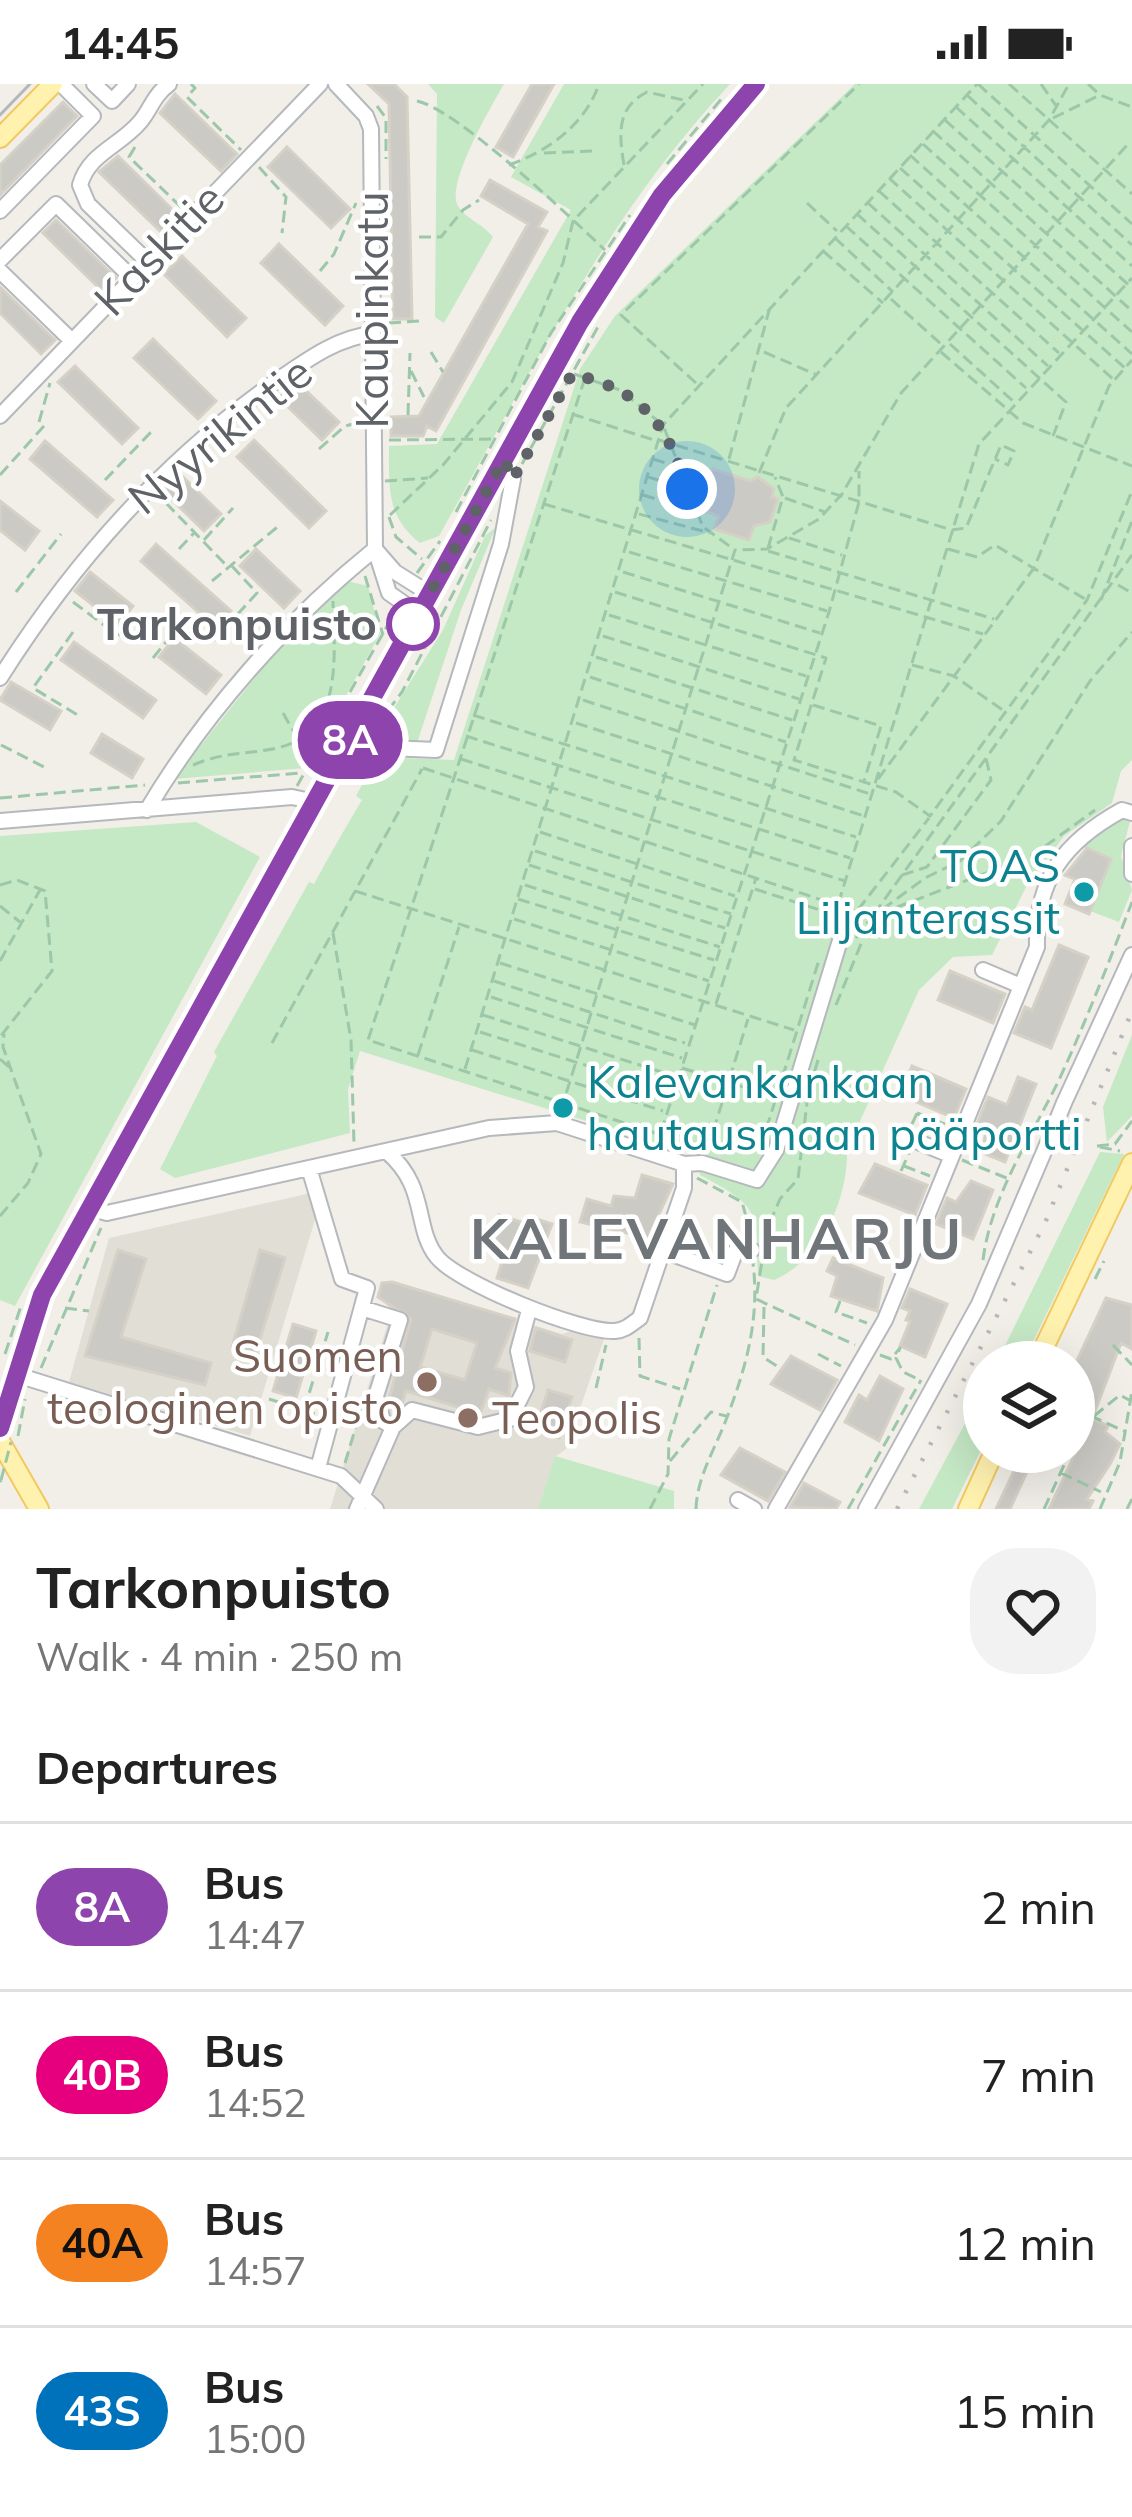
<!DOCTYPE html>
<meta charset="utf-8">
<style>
body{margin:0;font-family:Mulish,sans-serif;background:#f2f2f2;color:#222;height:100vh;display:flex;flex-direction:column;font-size:45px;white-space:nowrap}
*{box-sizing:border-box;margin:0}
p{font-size:39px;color:#767676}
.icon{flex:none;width:66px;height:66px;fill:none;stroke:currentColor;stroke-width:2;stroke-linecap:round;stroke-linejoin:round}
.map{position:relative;height:1425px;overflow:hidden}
.panel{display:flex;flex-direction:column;background:#fff;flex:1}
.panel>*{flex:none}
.badge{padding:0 24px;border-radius:39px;font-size:42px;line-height:78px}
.tools{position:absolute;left:963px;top:1257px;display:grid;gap:24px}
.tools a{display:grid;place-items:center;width:132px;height:132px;border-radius:50%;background:#fff;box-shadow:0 12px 48px #0002;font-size:60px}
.you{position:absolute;width:60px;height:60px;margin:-30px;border:9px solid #fff;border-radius:50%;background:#1a73e8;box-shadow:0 0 0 18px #1a73e833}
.map>.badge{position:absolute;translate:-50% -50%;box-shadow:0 0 0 6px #fff}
h2{padding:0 36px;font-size:45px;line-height:108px}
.round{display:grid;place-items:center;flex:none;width:126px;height:126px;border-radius:48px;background:#f2f2f2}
.headline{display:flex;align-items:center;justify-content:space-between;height:204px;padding:0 36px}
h1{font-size:57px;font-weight:700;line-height:90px}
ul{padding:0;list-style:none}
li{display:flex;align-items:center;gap:36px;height:168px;padding:0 36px;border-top:3px solid #e0e0e0}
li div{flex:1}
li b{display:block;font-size:45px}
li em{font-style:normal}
li .badge{min-width:132px;font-weight:700;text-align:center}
.status{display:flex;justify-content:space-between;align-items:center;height:84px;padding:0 60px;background:#fff;direction:ltr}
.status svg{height:33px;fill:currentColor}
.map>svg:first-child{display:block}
.education{fill:#e1ded6}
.green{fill:#c5e8c5}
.building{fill:#cccac5;stroke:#d6d1c6;stroke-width:3;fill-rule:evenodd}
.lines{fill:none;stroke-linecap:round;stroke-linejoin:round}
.minor-casing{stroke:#b5b8bc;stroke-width:18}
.major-casing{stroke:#f2c960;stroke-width:22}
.path{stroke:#9cc7a9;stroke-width:3;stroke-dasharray:12 6;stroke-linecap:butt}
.minor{stroke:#fff;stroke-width:14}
.major{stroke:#fff2af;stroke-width:18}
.tram{stroke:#b6b7b8;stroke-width:3}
.rail{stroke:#b6b7b8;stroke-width:4.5;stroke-dasharray:3 15;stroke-linecap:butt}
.minor-bridge-casing{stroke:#b5b8bc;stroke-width:18;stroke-linecap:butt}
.major-bridge-casing{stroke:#f2c960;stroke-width:22;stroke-linecap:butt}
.path-bridge{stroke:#9cc7a9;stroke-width:3;stroke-dasharray:12 6;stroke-linecap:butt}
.minor-bridge{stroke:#fff;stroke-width:14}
.major-bridge{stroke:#fff2af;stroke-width:18}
.line-casing{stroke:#fff;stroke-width:27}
.line{stroke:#8e44ad;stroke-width:18}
.walk{stroke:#5f6368;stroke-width:12;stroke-dasharray:0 21.6}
.stop-dot{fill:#fff;stroke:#8e44ad;stroke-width:6}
.culture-dot{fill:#0f9aa8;stroke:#fff;stroke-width:4.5}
.education-dot{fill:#8d6e63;stroke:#fff;stroke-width:4.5}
.labels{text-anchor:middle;stroke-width:9;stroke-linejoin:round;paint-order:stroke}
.street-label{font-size:45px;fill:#5f6368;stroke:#fff}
.stop-label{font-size:45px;font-weight:bold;fill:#5f6368;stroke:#fff;text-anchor:end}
.culture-label{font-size:45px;fill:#0d838f;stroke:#fff;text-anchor:end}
.education-label{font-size:45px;fill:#785e54;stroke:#fff;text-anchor:end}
.district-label{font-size:57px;font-weight:bold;letter-spacing:3px;fill:#70757a;stroke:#fff}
</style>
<div class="status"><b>14:45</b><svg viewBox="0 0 49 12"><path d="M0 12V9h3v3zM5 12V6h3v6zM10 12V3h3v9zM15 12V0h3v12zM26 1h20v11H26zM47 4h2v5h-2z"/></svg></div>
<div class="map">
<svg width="1132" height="1425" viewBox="0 0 1132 1425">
<rect width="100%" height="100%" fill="#f1efe8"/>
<path class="education" d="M311,1109L317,1129L250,1352L69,1298L109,1154Z
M392,1198L562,1250L575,1246L604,1255L566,1365L555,1373L538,1425H330L392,1226L378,1213L382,1199Z"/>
<path class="green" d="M428,0H504C492,21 445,101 458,122C466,135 484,141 493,153L444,239L435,233L437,10Z
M564,0H730C605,133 528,294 439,452L420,459C386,433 389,402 389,362L437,360L571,126L511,93Z
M855,0H1132V676L1121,687L1112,719L1064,752L1026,803L992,871L953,873L919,906L847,1066C848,1116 821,1176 774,1196L758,1192C757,1124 759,1123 700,1091L699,1072L360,967L348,1005L350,1049L175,1094L160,1085L217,972L214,968L309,798L314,800C330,771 344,746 362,716L356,712L377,673L454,676L580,285L615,232Z
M496,443L461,526L417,659H372L443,546L485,452Z
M347,497L368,502L380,550L306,684L174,695L273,571Z
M1120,731L1130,737L1121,772L1132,806L1119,838L1090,827L1111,774L1081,762L1069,780L1061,777Z
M196,738L260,773L15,1222L0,1216V752Z
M1132,951V1032L1107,1058L1103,1023Z
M1100,1068L1124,1070L1023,1278H997Z
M984,1304V1360L952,1425H919Z
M555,1372L674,1407V1425H538Z"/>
<path class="building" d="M368,0H394L407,13L412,235H393L389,20Z
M532,0H554L513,73L496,63Z
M175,10L237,70L221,87L160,29Z
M63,18L77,32L0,111V81Z
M287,63L350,125L331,144L268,83Z
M118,72L178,131L161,148L99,88Z
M490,96L547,128L538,143L547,147L436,347L427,342L423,352H391V333L419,332L528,140L481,112Z
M56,136L116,194L102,207L43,149Z
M279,160L343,222L325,241L261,179Z
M182,172L246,234L227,253L164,190Z
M0,203L55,256L41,270L0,229Z
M153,255L216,317L198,335L134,274Z
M75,282L138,344L122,360L58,298Z
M296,297L339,338L322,356L279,314Z
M254,356L326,427L309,444L237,373Z
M45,357L113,416L97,433L30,375Z
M713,385L750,397L758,393L774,405L772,413L778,415L770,438L754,442L749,456L714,445L719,432L707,428L711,417L703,414Z
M180,390L221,430L204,447L163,407Z
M0,417L39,447L25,466L0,446Z
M156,460L231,527L216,544L141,477Z
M256,465L300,507L284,524L240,482Z
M90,488L133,522L118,541L75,507Z
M174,554L221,591L206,610L159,573Z
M74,558L156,616L143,634L61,576Z
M11,598L61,627L50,646L0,616Z
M102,650L143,675L132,694L91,669Z
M1087,764L1111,775L1089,830L1065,820L1075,795L1065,791Z
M1059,861L1088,873L1051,964L1014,949L1025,923L1032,926Z
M950,887L1005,910L993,939L938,916Z
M912,982L966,1005L954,1034L900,1011Z
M1018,993L1036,1000L1005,1078L983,1069L986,1044L977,1040L988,1013L1007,1021Z
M875,1080L927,1101L915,1131L859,1109Z
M642,1091L673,1100L648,1154L580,1138L587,1115L611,1122L614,1112L635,1114Z
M971,1097L993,1106L973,1155L936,1140L947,1114L956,1118Z
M499,1131L534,1142L536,1135L552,1140L528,1204L497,1194L506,1165L490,1160Z
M118,1166L146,1175L121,1253L211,1279L205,1301L85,1272Z
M260,1166L285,1174L255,1271L232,1263Z
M833,1174L883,1194L877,1227L831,1212L837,1192L827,1187Z
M392,1198L515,1235L495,1284L511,1289L509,1312L489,1305L480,1330L406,1307L402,1320L389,1315L411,1235L378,1213L382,1199ZM432,1245L477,1259L465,1296L420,1283Z
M910,1205L947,1220L925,1273L900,1262L910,1237L906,1236L910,1227L902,1224Z
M1106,1214L1132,1221V1265L1121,1259L1093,1332L1074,1323V1283Z
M293,1240L316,1247L296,1314L273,1307Z
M536,1244L572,1256L565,1278L530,1267Z
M791,1272L837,1296L820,1326L771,1300Z
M880,1292L903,1305L879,1357L845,1338L859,1311L867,1316Z
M548,1306L572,1313L559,1354L535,1347Z
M1092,1334L1108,1342L1105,1348L1120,1360L1110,1380L1087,1415L1093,1417L1089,1425H1049Z
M740,1364L785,1388L768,1417L721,1391Z
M1023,1368H1036L1010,1425H996Z
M804,1399L840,1418L836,1425L790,1423Z"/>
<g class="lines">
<defs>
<path id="minor" d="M94,0L112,17L128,0
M336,0L366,32L371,45L375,465L389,509L419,530
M0,127L93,32L61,0
M0,176L56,120L131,193
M147,177L88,120L80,101C89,69 120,62 140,38C151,25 153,12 169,0
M0,187L71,256
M0,332L320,0
M375,465L395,488L430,510
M0,594C74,477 162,378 275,298C304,278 337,253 373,250
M350,656L365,663L436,666L501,460L513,395L504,376
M147,726C204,630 288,535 375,465
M0,737L292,713L315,718
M1132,762V790
M983,886L1021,902
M1064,1019L1132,871
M906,1053L950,1071
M386,1067C429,1103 413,1143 437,1173C458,1199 581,1249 615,1247C626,1246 631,1240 640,1234L684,1104V1080
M309,1084L342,1195L367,1204L318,1384
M90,1124L107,1129L489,1044L557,1039L684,1080L702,1079L757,1096L776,1066L842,850
M661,1166L727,1190L736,1166H752
M365,1225L400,1236L376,1312L383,1337L393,1343
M14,1290L341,1392L376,1425
M738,1416L754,1425
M357,1425L393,1343L412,1326L478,1343L510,1335L526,1303L518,1267L529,1226
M776,1425L885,1236L1037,863C1035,796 1064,758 1122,726L1132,729
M866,1425L979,1220L1046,1063"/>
<path id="major" d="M0,54L53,0
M1037,1278L1132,1079
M4,1328L42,1211L580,239L663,111L756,0
M0,1357L39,1425
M968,1425L994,1368"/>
</defs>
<use href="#minor" class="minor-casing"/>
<use href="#major" class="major-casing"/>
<path class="path" d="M191,0L195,4L187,13L241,66
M978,0L1132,140
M1009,0L1132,110
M1041,0L1057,23
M1088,0L1100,11
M968,12L1132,161
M417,17C458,26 570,133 605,166
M377,22L386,34V75
M956,23L1132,182
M1053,34L1100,11L1132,23
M945,36L1132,204
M933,47L1132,227
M923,60L1132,248
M135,63L129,73L181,123
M544,69L594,67
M910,71L1132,270
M667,80L723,13
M509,81C548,67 585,41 599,0
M624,81C619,50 616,24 647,8L683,16
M259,83L286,113L282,149
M900,84L1125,284
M889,94L1113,295
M879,107L1059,269
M807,119L837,147
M868,119L1048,282
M857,130L1066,318L1053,352
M846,142L1026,304
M419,153H441L463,126L479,116
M835,154L893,208
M823,167L883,219
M320,187L334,170L356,119
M891,215L942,261
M389,239L419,237
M950,260L1014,318
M431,268L443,288
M764,268L815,290
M941,268L1023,339L1132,382
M411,287L424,313
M574,290L620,306L663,341L703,443L735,466
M585,294L368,956L708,1066
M696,299L621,231L859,0
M572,330L654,356
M408,331L410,269
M39,338L50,299
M389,356L492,355
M659,356L952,446L966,444L1001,361L1014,367L1008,381L995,375
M319,365L345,342L361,338
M653,375L678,383
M729,375L770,223
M522,380L599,241
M759,389L786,324L1049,36L1069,0
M0,391L44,342
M648,393L685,404
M685,393L705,399
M105,396L153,346
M385,397L428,394
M643,411L696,427
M785,414L825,428
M166,419L226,481
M544,420L983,550
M456,428L551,249L630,131
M639,430L710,449
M390,431L443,381L512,298L563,179L573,137L703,0
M389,433L396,453L422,475
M789,454L842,471
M204,456L233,424
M768,464L783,413L775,393
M179,465L194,449
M948,465L977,473L995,461L1085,515
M768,467L994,535
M629,468L827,527
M623,488L820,549
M417,489L440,457
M365,492L383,551
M212,497L281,440
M1118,501L1132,509
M16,508L61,450
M615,508L826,574L794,676L896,708L930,732L1087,516L1132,407
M1101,516L1132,437
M73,518L116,550L129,553
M609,531L806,592
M73,548L33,604L81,633
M603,552L799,615
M213,557L257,509L230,480
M596,573L792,636
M153,574L170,553L184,546L211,556
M912,581L954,592L1004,627
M590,593L786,658
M583,616L870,710
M813,621L881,642L864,697
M283,629L298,655L305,686
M473,631L856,753
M576,639L864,732
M377,641L402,608L491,436
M466,652L850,774
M1,661L48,685
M461,675L845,797
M193,681C227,667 245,671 277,664C345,649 334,569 333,517
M423,684L837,821
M878,695L1034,484L1109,302L1132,276
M178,699L300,689
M297,702L395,528
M0,714L145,701
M540,748L735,812
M535,767L731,830
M529,781L725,844
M902,791L927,783L991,696L986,674
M0,801L17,796L45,807L52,887L0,953
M525,801L720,863
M755,805L835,831
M355,807L794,946
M518,815L714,876
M0,822L20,838
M874,830L1132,471
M879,830L1033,771L1095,726
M514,835L709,897
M833,837L979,360L1132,194
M847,840L929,734
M333,849L351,956L354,1060
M856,854L868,838
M0,877L40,806
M500,879L695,941
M494,897L685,959
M491,913L682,974
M716,920L756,794
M836,921L872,833L925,794L960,777L1001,737L1090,597L1132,548
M483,931L674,992
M480,948L671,1008
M272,959L422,685
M472,966L663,1027
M418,971L459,843
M0,975L9,983
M818,976L808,1010L798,1095L780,1115L767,1145L756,1215L855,1261
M682,984L776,1013
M465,985L663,341L977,0
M561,1026L735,466L767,465L819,435L842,410L901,309L1130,58
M917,1029L947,1041
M912,1040L919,1025
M661,1048L829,528L859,418V387
M761,1062L819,876
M1097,1062L1115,1060L1132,1037
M1100,1063L1120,1067
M708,1064L748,935
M962,1076L1009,1095
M904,1082L930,1092
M901,1087L909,1069
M697,1094L742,1118L751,1151
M0,1132L28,1099L41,1070L3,963L4,950
M983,1176C991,1112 1031,1053 1058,998C1085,940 1109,878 1132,818
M1095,1195L1104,1177
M840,1217L836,1228L867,1239
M764,1223L763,1273L780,1284
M65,1224L89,1227
M639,1254L640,1292L680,1305
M1113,1261L1132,1281
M5,1270L21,1222
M818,1270L841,1282
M880,1271L891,1275L900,1264L896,1274L903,1288L920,1296
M309,1280L332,1287
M41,1284L101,1144
M596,1304L606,1261
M269,1315L319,1331
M1074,1324L1126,1348
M304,1326L328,1248
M1094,1332L1120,1311L1129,1316
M18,1352L25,1315
M1074,1360L1088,1331
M670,1377L711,1328L726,1332
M345,1379L363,1319
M1061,1389L1101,1408
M0,1398L1,1396
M650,1425L668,1390L669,1355L717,1201
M696,1425C697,1393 715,1365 726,1336C746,1284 760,1235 753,1179
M848,1425L921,1296
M1044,1425L1070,1368
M1100,1425L1120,1378L1132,1307
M1127,1425L1132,1415"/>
<use href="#minor" class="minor"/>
<use href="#major" class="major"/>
<path class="tram" d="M0,31L30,0"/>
<path class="rail" d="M897,1425L1045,1139L1132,927"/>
<defs>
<path id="minor-bridge" d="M1046,1063L1064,1019"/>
<path id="major-bridge" d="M0,1344L4,1328"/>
</defs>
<use href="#minor-bridge" class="minor-bridge-casing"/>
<use href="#major-bridge" class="major-bridge-casing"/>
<path class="path-bridge" d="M1,1396L11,1358"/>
<use href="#minor-bridge" class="minor-bridge"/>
<use href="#major-bridge" class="major-bridge"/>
</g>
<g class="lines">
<defs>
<path id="line" d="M0,1344L42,1211L580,238L662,111L756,0"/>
</defs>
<use href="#line" class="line-casing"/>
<use href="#line" class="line"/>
<path class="walk" d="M413,540L504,376L513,395L572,290C642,306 667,339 687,405"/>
</g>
<circle class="stop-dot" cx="413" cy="540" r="24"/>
<g class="culture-dot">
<circle cx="1084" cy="808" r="12"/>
<circle cx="563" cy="1024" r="12"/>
</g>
<g class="education-dot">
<circle cx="427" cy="1298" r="12"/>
<circle cx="468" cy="1334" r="12"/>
</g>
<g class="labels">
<g class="street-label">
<text transform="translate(159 165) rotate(-46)" y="16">Kaskitie</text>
<text transform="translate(372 226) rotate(-90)" y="16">Kaupinkatu</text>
<text transform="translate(220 351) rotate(-39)" y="16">Nyyrikintie</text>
</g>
<g class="stop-label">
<text x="377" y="556">Tarkonpuisto</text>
</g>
<g class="culture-label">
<text x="1060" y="798">TOAS<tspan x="1060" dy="52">Liljanterassit</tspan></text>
<text x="587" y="1014" text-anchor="start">Kalevankankaan<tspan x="587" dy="52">hautausmaan pääportti</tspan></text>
</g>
<g class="education-label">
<text x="403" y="1288">Suomen<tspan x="403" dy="52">teologinen opisto</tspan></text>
<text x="492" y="1350" text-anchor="start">Teopolis</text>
</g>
<g class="district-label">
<text x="717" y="1175">KALEVANHARJU</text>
</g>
</g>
</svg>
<div class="tools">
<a><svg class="icon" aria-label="layers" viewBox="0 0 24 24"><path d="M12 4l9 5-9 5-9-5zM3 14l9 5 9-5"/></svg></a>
</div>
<div class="you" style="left:687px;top:405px"></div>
<b class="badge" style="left:350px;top:656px;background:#8e44ad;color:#fff">8A</b>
</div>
<section class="panel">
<div class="headline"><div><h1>Tarkonpuisto</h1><p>Walk · 4 min · 250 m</p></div><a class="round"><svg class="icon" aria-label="heart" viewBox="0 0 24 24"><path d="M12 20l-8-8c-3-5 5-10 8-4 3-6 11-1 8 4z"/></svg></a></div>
<h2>Departures</h2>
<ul>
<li><span class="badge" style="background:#8e44ad;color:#fff">8A</span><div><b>Bus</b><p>14:47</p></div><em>2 min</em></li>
<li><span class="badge" style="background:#e6007e;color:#fff">40B</span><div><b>Bus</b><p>14:52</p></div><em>7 min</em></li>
<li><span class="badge" style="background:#f58220;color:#111">40A</span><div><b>Bus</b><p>14:57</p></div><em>12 min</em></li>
<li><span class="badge" style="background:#0072bc;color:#fff">43S</span><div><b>Bus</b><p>15:00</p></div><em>15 min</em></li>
</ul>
</section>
